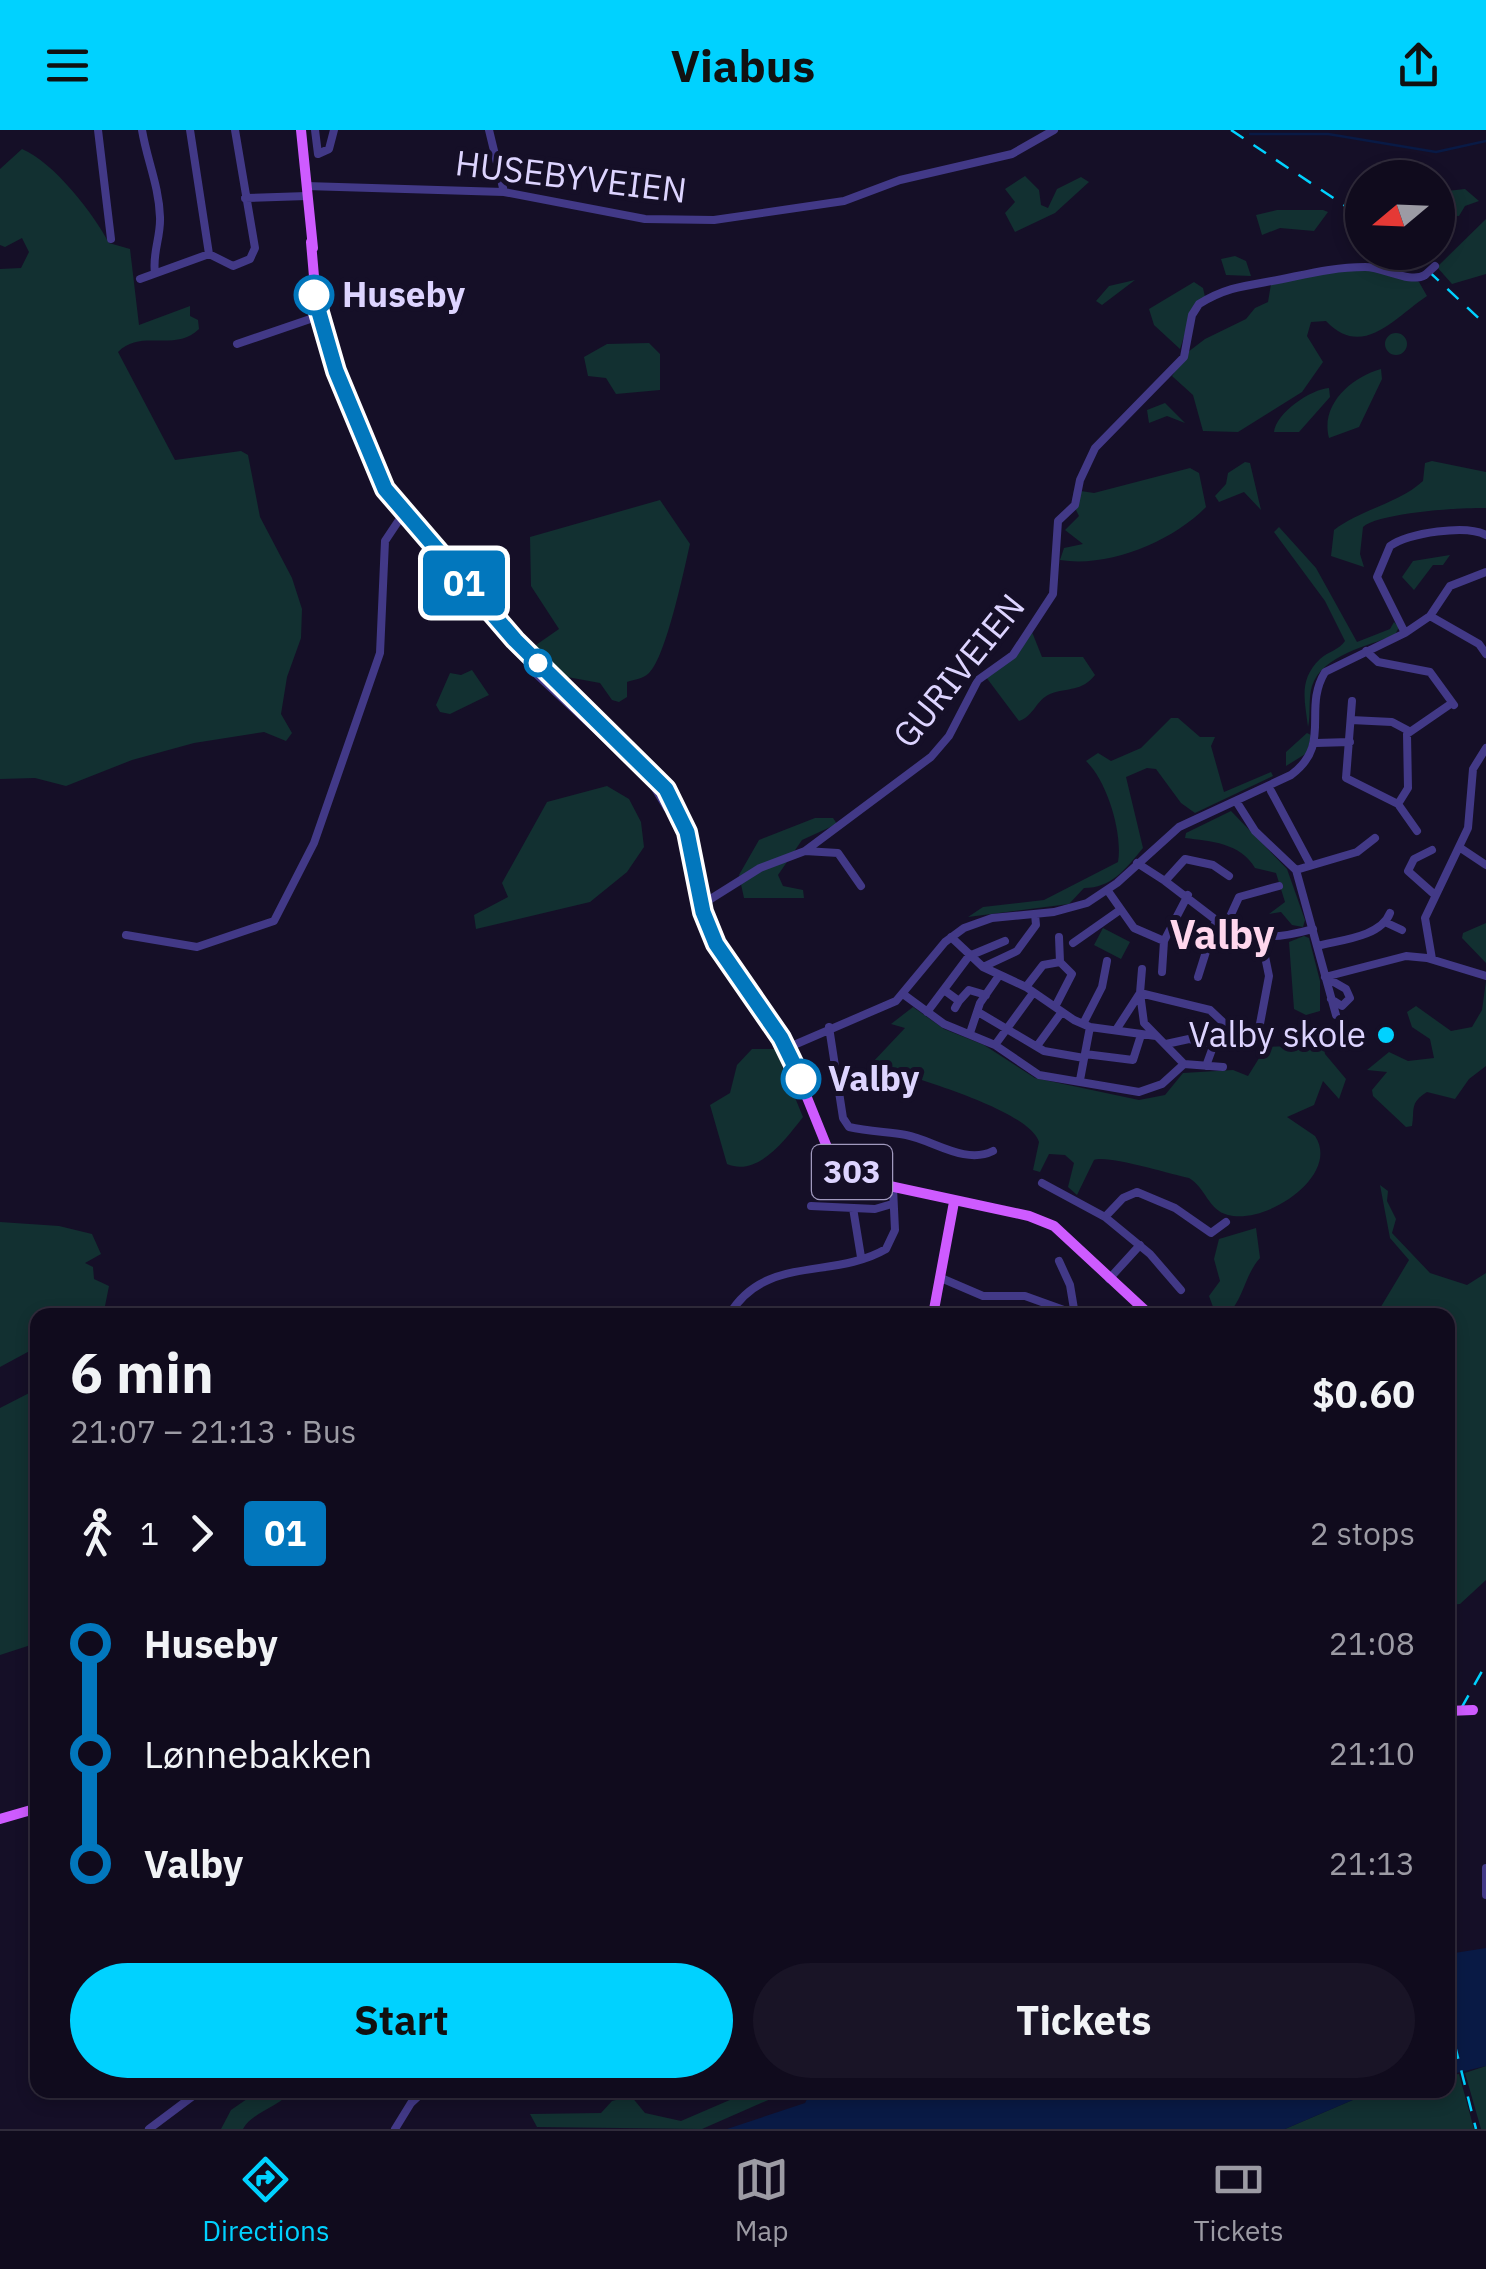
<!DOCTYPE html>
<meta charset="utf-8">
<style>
body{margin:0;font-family:"IBM Plex Sans",sans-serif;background:#191426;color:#f1f3f6;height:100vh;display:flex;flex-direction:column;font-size:38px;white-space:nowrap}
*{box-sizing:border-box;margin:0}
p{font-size:32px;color:#9c9ba4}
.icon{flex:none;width:55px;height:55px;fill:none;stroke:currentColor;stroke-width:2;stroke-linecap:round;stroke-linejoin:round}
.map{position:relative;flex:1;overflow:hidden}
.sheet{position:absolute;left:30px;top:1178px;width:1425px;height:790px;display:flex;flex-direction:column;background:#100b1d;border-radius:20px;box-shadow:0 5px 15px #0003,0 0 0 2px #302b3b}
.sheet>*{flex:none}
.badge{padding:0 20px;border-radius:8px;font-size:35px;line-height:65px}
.needle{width:65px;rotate:251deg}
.tools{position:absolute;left:1345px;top:30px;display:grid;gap:20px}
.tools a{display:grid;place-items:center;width:110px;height:110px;border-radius:50%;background:#100b1d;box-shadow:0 5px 15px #0003,0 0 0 2px #302b3b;font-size:50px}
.map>.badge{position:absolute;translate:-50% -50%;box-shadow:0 0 0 5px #fff}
.legs{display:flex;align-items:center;gap:15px;height:110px;padding:0 40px;font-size:32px}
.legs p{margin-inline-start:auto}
.headline{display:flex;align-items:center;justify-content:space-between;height:170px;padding:0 40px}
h1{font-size:55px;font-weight:800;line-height:75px}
.action{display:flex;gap:20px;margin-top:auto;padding:20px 40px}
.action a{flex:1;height:115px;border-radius:60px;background:#00d2ff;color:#111;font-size:40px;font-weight:800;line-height:115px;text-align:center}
.action a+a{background:#191426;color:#f1f3f6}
ul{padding:0 40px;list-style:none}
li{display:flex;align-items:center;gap:35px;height:110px;font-size:38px}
li i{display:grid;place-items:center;width:15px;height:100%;margin:0 12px;background:currentColor}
li i::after{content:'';width:25px;height:25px;margin:-12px;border:8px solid;border-radius:50%;background:#100b1d}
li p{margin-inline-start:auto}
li:first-child i{background:linear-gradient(#0000 50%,currentColor 0)}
li:last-child i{background:linear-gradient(currentColor 50%,#0000 0)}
header{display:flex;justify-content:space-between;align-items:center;height:130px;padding:0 40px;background:#00d2ff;color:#111;font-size:45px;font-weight:800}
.menu{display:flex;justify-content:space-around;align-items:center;height:140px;border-top:2px solid #302b3b;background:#100b1d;font-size:28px;color:#9c9ba4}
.menu a{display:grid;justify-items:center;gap:5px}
.menu .selected{color:#00d2ff}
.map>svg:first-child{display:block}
.green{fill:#123031}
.water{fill:#091a45}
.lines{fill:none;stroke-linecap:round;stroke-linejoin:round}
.stream{stroke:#091a45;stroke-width:2.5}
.minor{stroke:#423987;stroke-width:8}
.major{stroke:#ce5bff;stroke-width:10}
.rail{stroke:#00d2ff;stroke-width:2.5;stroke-dasharray:15 12;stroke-linecap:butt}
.minor-bridge{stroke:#423987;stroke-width:8}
.major-bridge{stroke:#ce5bff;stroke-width:10}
.line-1-casing{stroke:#fff;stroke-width:22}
.line-1{stroke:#0277bd;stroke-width:15}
.stop-1-dot{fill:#fff;stroke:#0277bd;stroke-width:5}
.poi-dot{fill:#00d2ff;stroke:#150f27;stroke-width:4}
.labels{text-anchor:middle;stroke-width:10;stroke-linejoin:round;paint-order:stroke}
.shield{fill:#150f27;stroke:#a199be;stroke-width:2.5}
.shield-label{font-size:32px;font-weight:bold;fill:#ddd4ff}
.street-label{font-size:35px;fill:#ddd4ff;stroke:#150f27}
.stop-label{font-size:35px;font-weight:bold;fill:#ddd4ff;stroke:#150f27;text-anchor:start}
.poi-label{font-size:35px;fill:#ddd4ff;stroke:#150f27;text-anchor:end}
.quarter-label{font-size:40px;font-weight:bold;fill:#ffd6ed;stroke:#150f27}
</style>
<header><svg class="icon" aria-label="menu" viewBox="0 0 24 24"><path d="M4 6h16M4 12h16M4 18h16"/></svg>Viabus<svg class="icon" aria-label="share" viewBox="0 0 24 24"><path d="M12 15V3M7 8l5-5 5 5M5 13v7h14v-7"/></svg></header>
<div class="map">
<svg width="1486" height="1999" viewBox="0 0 1486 1999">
<rect width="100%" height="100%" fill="#150f27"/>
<path class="green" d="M22,19C54,32 95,86 109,113L130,119L139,195L190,176V186L198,190L199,199C174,223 141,198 118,222L175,330L241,321L248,325L260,387L292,448L302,479L301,508L287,547L281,584L292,603L286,611L264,602L194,613L132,630L66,656L35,648L0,649V139L21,138L29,122L22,108L5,117L0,115V39Z
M1025,46L1039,60L1041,75L1048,78L1057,59L1081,47L1089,52L1055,83L1015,102L1005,83L1015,72L1005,59Z
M1465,59L1479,71L1465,76L1459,86L1438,85V62Z
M1277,80H1323L1328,82L1314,101L1280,98L1262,105L1256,85Z
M1486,89V144L1452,154L1437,137Z
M1235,126L1246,131L1251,146L1226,145L1221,129Z
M1380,140L1419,152L1427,166C1395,187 1363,230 1326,191L1311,192L1307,206L1323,232L1302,262L1238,302L1203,301L1193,265L1172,246L1188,222L1205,209L1246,189L1255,178L1268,172L1271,154L1315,141Z
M1135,150L1102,175L1096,171L1109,156Z
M1194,152L1203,158L1205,167L1194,175L1180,219L1154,195L1149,179Z
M1385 214a11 11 0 1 1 22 0a11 11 0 1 1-22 0Z
M649,213L660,224V260L616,264L606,248L588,246L584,227L607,214Z
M1381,239L1382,249L1359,297L1329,308C1320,274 1352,247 1381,239Z
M1329,258L1330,267L1299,302H1274C1276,283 1311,259 1329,258Z
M1165,273L1185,293L1167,286L1149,293L1147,280Z
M1432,331L1486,342V378C1462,377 1378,383 1363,397L1360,424L1364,437L1331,426L1334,400C1361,379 1398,374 1423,351L1425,333Z
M1245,332L1250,333L1261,380L1244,362L1219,372L1215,366L1226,354L1228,343Z
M1190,338L1199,343L1206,377C1173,411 1109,438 1060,430L1064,418L1083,414L1065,400L1079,386L1072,372L1074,360L1094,363Z
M660,370L690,414C684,440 666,527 649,543C643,549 635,549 627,552V567L619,572L612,570L600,553L562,546L536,521V515L559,499L531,456L530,407Z
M1279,397L1316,438L1357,512L1390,499L1394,492L1399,497L1395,505C1368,516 1322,525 1312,556C1308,569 1311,584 1308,597C1305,571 1298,550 1320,529C1329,521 1339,520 1345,511L1325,471L1274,402Z
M1450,425L1443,435H1433L1414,460L1402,447L1413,431Z
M1032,502L1042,527H1083L1095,545C1081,562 1069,557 1050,564C1036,570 1034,586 1019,591L986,547L1019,523Z
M472,540L489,565L450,584L440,582L436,575L450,543L461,545Z
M1171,588H1178L1200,607H1215L1211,616L1224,662L1271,642L1273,646L1195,683L1181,673L1156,639L1147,638L1126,647L1143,718C1125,740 1111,758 1084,758L1069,774L968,787L983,777L1044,770L1118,732C1123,703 1107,651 1086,631L1098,623L1111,631L1141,618Z
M1307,603L1311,605L1307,623L1286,636V622Z
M607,656L629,669L641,692L644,717L627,742L590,772L476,799L474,785L508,767L502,753L547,672Z
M1231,681L1287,739L1305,790L1303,797L1292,795L1281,782L1269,784L1285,772L1276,743L1255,738C1241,713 1210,711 1185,708L1186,703Z
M815,688H833L837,694L802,710L778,745L783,756L803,760L804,768H744L739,745L759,710Z
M1486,793V833L1462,808L1463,803Z
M1103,798L1130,812L1121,829L1094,815Z
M1304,806L1309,808L1320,851V881L1306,885L1294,879L1289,812Z
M1486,851V936L1469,949L1455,969L1427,962C1409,973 1415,980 1412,996L1406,997L1373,966L1372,960L1387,942L1367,940L1389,922L1408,931L1434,928L1430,909L1412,897L1407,882L1416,876L1451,901L1472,897L1482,880Z
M913,877L944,899L984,915L1035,948L1139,970L1165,965L1183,943L1233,940L1248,946L1266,917L1293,916L1298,895L1305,892L1320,897L1325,924L1346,949L1339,969L1323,951L1314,975L1287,987L1315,1006C1341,1045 1267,1095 1228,1085C1208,1080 1206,1058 1189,1048C1171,1044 1106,1024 1094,1030L1077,1065L1068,1057L1074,1033L1065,1025L1049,1024L1040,1042L1033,1040L1039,1012C1028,978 903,945 871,934L905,898L891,894Z
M752,919H775L803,987C785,1010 758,1047 727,1034L710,975L730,963L737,935Z
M1380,1055L1388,1061L1387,1071L1396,1089L1392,1103L1430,1143L1467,1155L1486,1143V1450L1460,1474L1448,1475V1185H1376L1409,1130L1390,1108Z
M0,1092L59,1096L92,1104L101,1124L85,1133L93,1137L94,1149L109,1156L105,1176L114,1185H38L37,1217L0,1237Z
M1256,1098L1260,1128C1244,1146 1244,1169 1227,1185H1216L1209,1166L1220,1151L1214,1129L1219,1109Z
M37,1259V1513L0,1525V1278Z
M1486,1936V1999H1481L1465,1943Z
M1459,1944L1474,1999H1285L1376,1960H1448V1945Z
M260,1960H293C279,1977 251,1983 243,1999H221L231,1980Z
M753,1960H791L702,1999L537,1997L530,1984L601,1983L612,1971L631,1966L645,1983L681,1991Z"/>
<path class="water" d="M1486,1818V1936L1448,1945V1824Z
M812,1960H1376L1285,1999H727L805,1973Z"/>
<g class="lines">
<path class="stream" d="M1250,4H1328L1436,22L1486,11"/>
<path class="minor" d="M98,0L111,109
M142,0C147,30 159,56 160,87C161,107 152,123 155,143
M315,0L318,24L329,19L334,0
M489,0L504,62
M306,56L504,62L645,89L714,90L844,71L900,50L1012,24L1054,0
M245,68L307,66
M209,124L233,136L250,129L255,118L235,0
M140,149L209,124L190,0
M237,214L319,186
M1430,486L1479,514L1486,524
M1405,503L1377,447L1390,416C1409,403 1466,394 1486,405
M1366,521L1378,532L1430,542L1454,575
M539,534L533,541L650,650L667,678L676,674
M1352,571L1346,648L1398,674
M1351,590L1392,592L1409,601
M1316,613L1350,612
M1271,661L1310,734
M1236,671L1255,701L1296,740L1336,885
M1417,701L1398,674L1408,658L1407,604L1452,573
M1459,717L1486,735
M1432,720L1414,729L1408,741L1435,765
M805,721L838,723L861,756
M1137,733L1165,751L1185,729L1213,735L1229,746
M1296,740L1357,722L1375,708
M1165,751L1216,790L1198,847
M1279,756L1239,767L1228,791C1255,812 1281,808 1313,799
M1108,761L1134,798L1164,811
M701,775L760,738L805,721L931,627L949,606L978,550L1013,525L1053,464L1058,391L1075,375L1080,350L1095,318L1184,227L1192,185L1199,174C1225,158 1243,156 1272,151C1304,145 1332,137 1365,137C1384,137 1410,154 1425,145
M1387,793L1402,800
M126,805L197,817L274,791L314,713L380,523L385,411L403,384
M951,807L983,837L1026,857L1074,890L1090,897L1156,906
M1059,807L1060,832
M1073,813L1120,780
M1317,816C1340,810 1381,807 1390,783
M1432,829L1425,788L1468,698L1473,639L1486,618
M983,837L1017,821L1036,795L1035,784
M1162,842L1164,811L1188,765
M1325,847L1406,826L1427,828L1486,846
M1325,847L1346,859L1350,868L1342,876L1331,869
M1026,857L1043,835L1060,832
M944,860L959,871L955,878
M903,864L944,894L995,915L1039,945L1139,962L1162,954L1184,934
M959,871L969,860L986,865
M1055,877L1072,844L1060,832
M927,882L969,826L1005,811
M978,882L1044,921L1084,928
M1083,894L1102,857L1107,831
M829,897L843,988L849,997C867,1001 887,1002 906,1005C933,1010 965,1035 993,1021
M1116,900L1140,863L1142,839
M970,903L980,873L998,847
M1166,914L1189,909L1214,914
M995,915L1033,863
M1037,916L1061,883
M787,918L896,871L945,812L964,798L992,788L1054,782L1087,773L1117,753L1179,697L1291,645C1333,614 1302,580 1325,542L1405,503L1430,486L1450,456L1486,442
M1085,924L1133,930L1141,905
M1206,936L1214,914L1235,917L1259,899L1269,846L1261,807
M1223,937L1184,934L1144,893L1140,863L1210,880L1241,909
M1080,950L1090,897
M1042,1053L1105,1087L1123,1068L1137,1062L1175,1078L1211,1103L1226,1092
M811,1076L875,1079L892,1074
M853,1078L861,1127
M1105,1087L1150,1124L1181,1160
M1059,1131L1070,1155L1075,1185
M941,1148L983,1166H1025L1075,1184
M1109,1149L1140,1115
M729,1185C765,1124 833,1150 886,1119L895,1100L893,1058
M1486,1738V1765
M149,1999L201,1960
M395,1999L411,1973L425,1960"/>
<path class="major" d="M301,0L313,118
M311,112L317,181L326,212L385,359L515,510L666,659L687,702L710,802L787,918L829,1022L847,1039L885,1055L1029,1086L1054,1096L1150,1185
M933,1185L954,1072
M0,1689L38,1678"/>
<path class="rail" d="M1231,0L1362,87
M1408,122L1486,195
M1448,1602L1486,1534
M1448,1888L1476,1999"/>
<path class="minor-bridge" d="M1425,145L1435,136"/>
<path class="major-bridge" d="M1448,1581L1473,1580"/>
</g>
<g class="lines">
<defs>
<path id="line-1" d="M314,165L336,241L385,359L515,510L666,659L687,702L703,782L716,814L781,908L801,949"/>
</defs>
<use href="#line-1" class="line-1-casing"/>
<use href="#line-1" class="line-1"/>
</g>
<g class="stop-1-dot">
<circle cx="314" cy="165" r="18"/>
<circle cx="538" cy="533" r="12"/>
<circle cx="801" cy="949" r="18"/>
</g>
<circle class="poi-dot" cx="1386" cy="905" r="10"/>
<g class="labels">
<rect class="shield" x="812" y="1015" width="80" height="54" rx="8"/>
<g class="shield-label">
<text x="852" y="1053">303</text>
</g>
<g class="street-label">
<text transform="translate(571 47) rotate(7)" y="12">HUSEBYVEIEN</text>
<text transform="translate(959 541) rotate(-51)" y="12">GURIVEIEN</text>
</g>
<g class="stop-label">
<text x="342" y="177">Huseby</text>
<text x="828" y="961">Valby</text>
</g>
<g class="poi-label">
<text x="1366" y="917">Valby skole</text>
</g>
<g class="quarter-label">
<text x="1222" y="819">Valby</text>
</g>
</g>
</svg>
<div class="tools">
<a><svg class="needle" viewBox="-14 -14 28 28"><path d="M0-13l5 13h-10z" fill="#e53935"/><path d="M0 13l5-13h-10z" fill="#9c9ba4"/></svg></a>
</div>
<b class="badge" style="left:464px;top:453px;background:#0277bd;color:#fff">01</b>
<section class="sheet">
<div class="headline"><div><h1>6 min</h1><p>21:07 – 21:13 · Bus</p></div><b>$0.60</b></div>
<div class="legs"><svg class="icon" aria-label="walk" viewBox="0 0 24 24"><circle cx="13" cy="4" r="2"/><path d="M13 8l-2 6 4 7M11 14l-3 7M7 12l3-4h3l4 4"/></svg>1<svg class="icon" aria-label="forward" viewBox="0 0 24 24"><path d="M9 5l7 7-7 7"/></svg><b class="badge" style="background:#0277bd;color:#fff">01</b><p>2 stops</p></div>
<ul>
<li><i style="color:#0277bd"></i><b>Huseby</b><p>21:08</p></li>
<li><i style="color:#0277bd"></i><span>Lønnebakken</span><p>21:10</p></li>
<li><i style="color:#0277bd"></i><b>Valby</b><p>21:13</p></li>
</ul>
<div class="action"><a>Start</a><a>Tickets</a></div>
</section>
</div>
<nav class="menu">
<a class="selected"><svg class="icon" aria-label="directions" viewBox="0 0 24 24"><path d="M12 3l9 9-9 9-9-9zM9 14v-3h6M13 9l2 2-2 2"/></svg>Directions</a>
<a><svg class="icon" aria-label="map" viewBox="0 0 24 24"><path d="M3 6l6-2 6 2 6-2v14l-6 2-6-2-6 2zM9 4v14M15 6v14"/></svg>Map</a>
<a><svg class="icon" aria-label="tickets" viewBox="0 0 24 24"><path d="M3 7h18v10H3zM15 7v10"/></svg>Tickets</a>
</nav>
